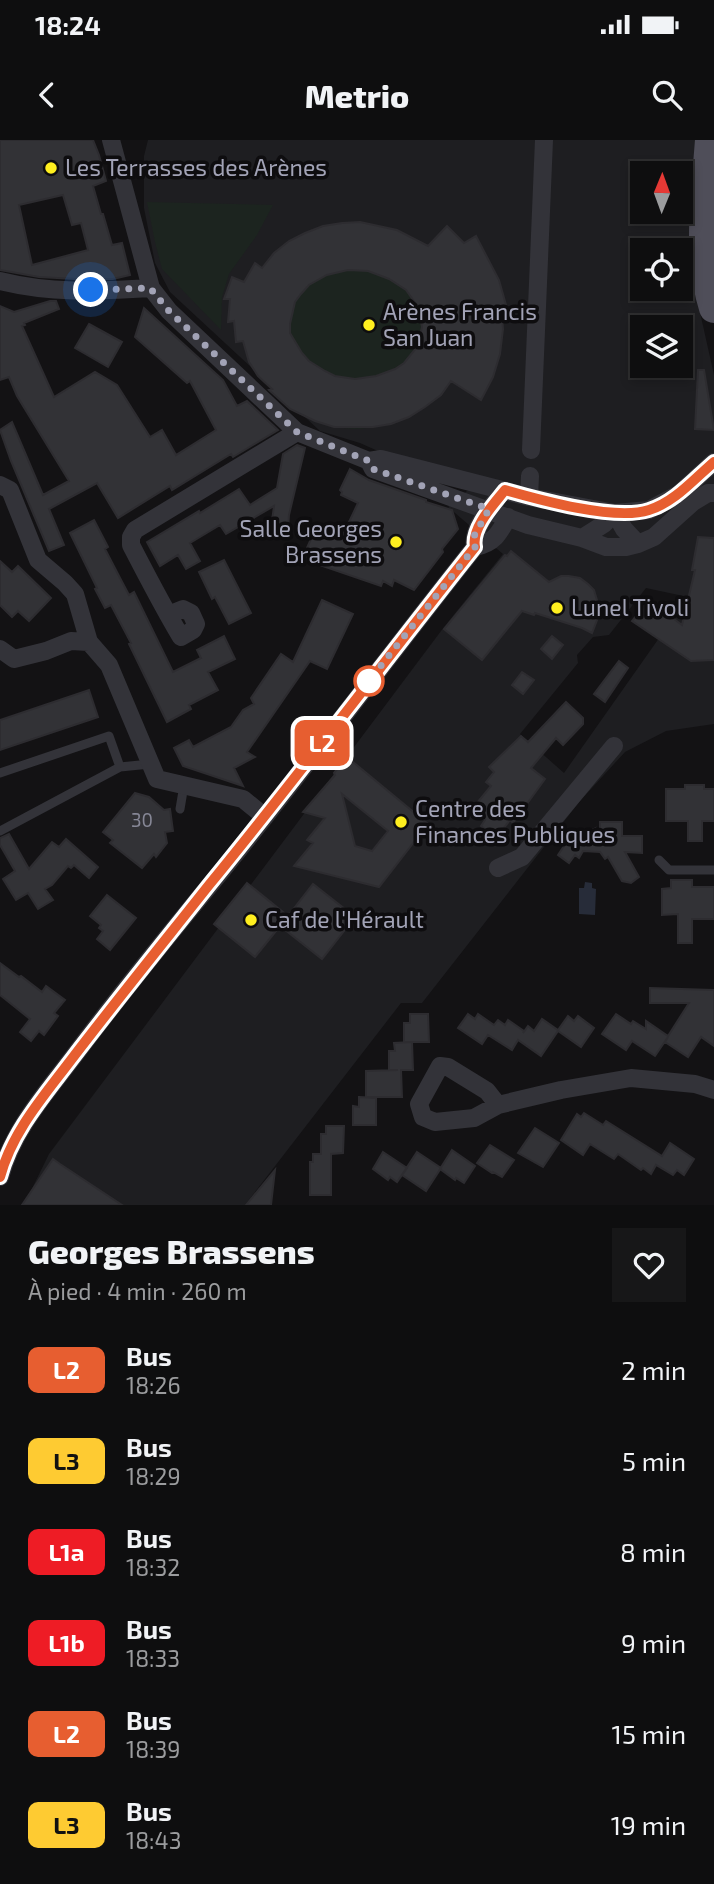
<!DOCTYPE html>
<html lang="fr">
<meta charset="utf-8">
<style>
body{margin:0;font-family:"Exo 2",sans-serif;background:#171718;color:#f1f3f6;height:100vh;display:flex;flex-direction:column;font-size:26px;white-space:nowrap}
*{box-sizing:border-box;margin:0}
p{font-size:23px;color:#9b9c9e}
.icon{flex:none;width:38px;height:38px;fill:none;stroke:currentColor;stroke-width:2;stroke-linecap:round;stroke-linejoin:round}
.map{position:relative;height:1065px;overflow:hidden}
.sheet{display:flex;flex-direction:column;background:#0e0e0f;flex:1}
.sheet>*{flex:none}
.badge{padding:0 14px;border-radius:10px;font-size:24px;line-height:46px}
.needle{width:46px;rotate:1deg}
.fabs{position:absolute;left:630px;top:21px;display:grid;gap:14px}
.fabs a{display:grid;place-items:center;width:63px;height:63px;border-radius:0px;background:#0e0e0f;box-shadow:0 4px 10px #0003,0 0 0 2px #2e2e2f;font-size:35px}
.you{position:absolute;width:35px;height:35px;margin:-18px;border:5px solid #fff;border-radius:50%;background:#1a73e8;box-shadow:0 0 0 10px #1a73e833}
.map>.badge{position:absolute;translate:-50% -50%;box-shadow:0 0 0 4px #fff}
.round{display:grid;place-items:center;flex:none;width:74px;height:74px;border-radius:0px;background:#171718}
.head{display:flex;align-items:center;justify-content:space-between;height:119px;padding:0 28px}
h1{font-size:33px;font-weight:800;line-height:52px}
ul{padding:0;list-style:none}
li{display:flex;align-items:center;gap:21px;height:91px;padding:0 28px}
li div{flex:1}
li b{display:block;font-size:26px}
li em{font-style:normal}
li .badge{min-width:77px;font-weight:700;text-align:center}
.status{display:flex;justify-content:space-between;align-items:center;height:49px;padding:0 35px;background:#0e0e0f;direction:ltr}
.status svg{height:19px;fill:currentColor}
header{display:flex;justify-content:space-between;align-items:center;height:91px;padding:0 28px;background:#0e0e0f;font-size:32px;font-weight:800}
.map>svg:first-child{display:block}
.built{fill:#1e1e21;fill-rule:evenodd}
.green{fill:#1c241f}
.water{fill:#272c39}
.building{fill:#323236;stroke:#2d2c30;stroke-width:2;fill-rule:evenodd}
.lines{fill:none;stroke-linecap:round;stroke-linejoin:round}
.lane{stroke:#333339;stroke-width:9}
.street{stroke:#333339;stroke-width:18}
.primary{stroke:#4f4e59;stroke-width:30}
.line-casing{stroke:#fff;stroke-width:16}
.line{stroke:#e75e30;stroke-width:10}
.walk{stroke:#a2a3b6;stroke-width:7;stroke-dasharray:0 12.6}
.poi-dot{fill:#ffef1f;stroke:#0e0d0f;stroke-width:2.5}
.stop-dot{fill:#fff;stroke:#e75e30;stroke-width:3.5}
.labels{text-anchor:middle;stroke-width:7;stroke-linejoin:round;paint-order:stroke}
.number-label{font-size:19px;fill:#868796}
.poi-label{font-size:23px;fill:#a2a3b6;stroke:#0e0d0f;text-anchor:start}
</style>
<div class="status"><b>18:24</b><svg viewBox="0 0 49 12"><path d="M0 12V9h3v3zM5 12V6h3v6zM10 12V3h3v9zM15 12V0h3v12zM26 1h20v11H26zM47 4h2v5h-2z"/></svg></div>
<header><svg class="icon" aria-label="back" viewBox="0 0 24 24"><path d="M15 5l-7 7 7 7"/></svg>Metrio<svg class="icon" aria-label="search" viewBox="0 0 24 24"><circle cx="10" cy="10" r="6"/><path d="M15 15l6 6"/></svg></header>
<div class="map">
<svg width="714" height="1065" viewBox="0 0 714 1065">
<rect width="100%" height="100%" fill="#131214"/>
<path class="built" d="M148,0H714L693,141L714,235V584L666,591L625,612L580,661L422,863H401L245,1065H24L49,1014L444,487L503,414L448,367L480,340L387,315L360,303L320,291L170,152L155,123L144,68V16ZM642,33H681V72H642ZM642,110H681V149H642ZM642,187H681V226H642ZM646,448L688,457L564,633L520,594L578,523L577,515L593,497L609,495Z"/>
<path class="green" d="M147,62L273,65L257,95L229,134L222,157L221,190L162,129L155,102Z
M360,82L397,90L427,106L447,86L464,103L476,96L499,140L506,165L501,166C505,205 498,225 481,260L451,241C418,286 352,303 302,275C293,270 285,261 277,254C257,235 251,228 243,201L236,202L234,182H228L230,160L224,159L232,137L244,141L255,123L262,128C289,95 318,83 360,82Z"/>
<path class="water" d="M585,742L592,743V748L596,749L595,775L579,774V748H584Z"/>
<path class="building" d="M0,0H93L99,15L106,41L93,46L101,74H103L112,105L122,103L130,135L113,139H75L39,137L0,130ZM63,55L72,85L81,83L88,110L32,125L19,65Z
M360,82L397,90L428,106L447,86L464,103L476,96L499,140L506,165L501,166L503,189L500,214L493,237L481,260L451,241L441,255L425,267L409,277L391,284L373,287H334L315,281L290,269L269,250L272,249L258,236L249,222L243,201L236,202L234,181L228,182L230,159H224L232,137L244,142L255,123L262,128L274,113L289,101L305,93L323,86L342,83ZM348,130L368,131L389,139L406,150L418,167L422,187L417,207L404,223L395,229L376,236L355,239L335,236L325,231L309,221L302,213L290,193V184L295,162L301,154L309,145L327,135Z
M50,161H56L59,169L24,183L25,185L22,186L54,257L95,232L117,245L150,297L162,290L176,315L216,290L190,241L187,243L135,197L144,168L223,240L237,266L247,261L278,290L233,317L231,314L172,350L170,346L118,378L97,343L49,369L64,405L49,411L11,321L0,290L12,282L43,355L69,341L17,256L9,237L0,240V166L14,172Z
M89,184L122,202L108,227L75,208Z
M698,230H704L714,290L695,289Z
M297,305L305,308L289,375L288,390L271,388L274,366L226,394L220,385L190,403L200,421L186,429L178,415L160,426L147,402L199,371L200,373L239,349L250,365L277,348L283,314Z
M350,329L369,340L426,360V362L452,370L458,389L442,409L443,412L414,450L394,440L392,446L383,441L381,446L302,419L315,390L341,399L358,363L341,355L342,352L340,350Z
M94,380L108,407L105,409L119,436L129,455L134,452L173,532L201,518L197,510L224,496L235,519L208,532L218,550L189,565L191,569L167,582L129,504L131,503L111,465L105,468L95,449L97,448L70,393Z
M698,397L714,398V520L691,521L632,481L649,460L682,485L695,430H692Z
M511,411L549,442L561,436H569L580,438L588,444L594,450L599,467V475L592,493L582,488L535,473L534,475L522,471L482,520L444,489L505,415L507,416Z
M224,420L251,473L229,484L215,457L212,459L199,432Z
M0,421L12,432L18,426L51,458L29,481L18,471L12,477L0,465Z
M322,460L353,474L327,529L310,521L247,612L255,617L234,628L243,646L183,626L174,608L189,600L193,607L231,587L243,570L254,564L251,558L281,514L293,522Z
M552,496L563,505L552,519L541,509Z
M619,521L628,528L605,562L594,554Z
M522,532L534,540L523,554L512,545Z
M89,550L98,577L0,610V580Z
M566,562L583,578V584L563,605L556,598L531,628L545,639L513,683L510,680L496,698L481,686L485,680L476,671L477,663L491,646L486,642L494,632L489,627L521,596L528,602Z
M347,617L428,684L379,747L294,726L313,703L307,700L325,678L303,672L335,635L334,633ZM342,654L388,691L372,711L355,706Z
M685,645H704V649H714V681H702V701H688V681H666V649H685Z
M135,653L149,657L164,670L170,669L173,691L165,692L167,703L156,717L154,714L142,728L110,703L113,700L103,692Z
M600,682H622V696H642V713L625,712L639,737L631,743L622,741L608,717L605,719L600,712L583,711L579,718L575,715L569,723L558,715L564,706L572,701V694L584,695V692H588L594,689L592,692H600Z
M9,694L29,729L52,702L59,707L66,699L98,727L89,738L74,725L71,728L68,726L52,745L45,749L53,760L38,769L28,753L16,760L3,739L15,731L0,705V698Z
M671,740H692V747H714V779H692V803H678V774L662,775V749L671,748Z
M247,743L288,776L313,744L355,777L322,819L280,786L255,817L214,784Z
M107,755L136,778L110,810L97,799L103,791L99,788L101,785L90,776Z
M0,823L19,837L21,836L42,852L46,846L65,860L54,873L58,876L44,895L39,891L31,901L20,892L30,879L0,855Z
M650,848L714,850V906L701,897L688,917L665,902L668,897L655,916L632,901L626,910L602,894L616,874L631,884L633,881L646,889V881L668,896L689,863H650Z
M410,874H428L429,902H404V883H410Z
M468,874L475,879L478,874L494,885L498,880L505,885L508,880L524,891L523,893L528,886L534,891L542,879L558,890L568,876L574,881L578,876L594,888L581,907L558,891L541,916L518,900L512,910L488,895L482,904L458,888Z
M412,902L413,930H401L402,957H366V931L398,930H389V911H395L394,903Z
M359,957L376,958V985H353V966L359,967Z
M584,973L603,985L606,981L662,1016L670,1003L694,1019L684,1035L677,1030L673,1035L656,1025L651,1034L643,1028L641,1030L618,1014L614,1019L590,1004L583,1015L561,1000L577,974L581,977Z
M326,986H344L343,1013L331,1014V1055H310V1022H313V1014H321V994H326Z
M535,988L559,1003L543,1027L518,1013Z
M490,1005L514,1020L502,1037L493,1032L492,1033L477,1023Z
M452,1010L475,1026L464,1043L456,1038L455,1040L440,1029Z
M383,1012L407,1028L397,1042L390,1037L388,1040L373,1029Z
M417,1012L441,1028L426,1051L402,1035Z
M53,1019L60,1024L122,1065H22Z
M275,1030L271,1065H246Z"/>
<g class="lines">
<path class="lane" d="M0,633L109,596L120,627
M180,669L184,645
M0,691L120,627L150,624
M659,720L669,730H714"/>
<path class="street" d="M111,0L151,148L169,171L297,292L369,321L381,319L529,357L615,373L649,370L679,354L714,322
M0,141C52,154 98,151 151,148
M531,310L544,0
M369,321L373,329L528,385L582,398L606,407H626L638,404L654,397L693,362L708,353H714
M0,345L10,350L38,420L65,443L75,454L89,502
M529,357L530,336
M582,398L604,384L615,373L624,389L638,404
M475,407C472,392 486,372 496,361
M168,475L183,469L191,473L196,484L193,490L181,497C163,467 147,436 131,405V397L135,390L297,292
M0,509L14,519L46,511L71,501L89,502L109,525L157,639L243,659L265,677
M498,728L522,717L614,606
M498,965L487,951L448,927L440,926L419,964L423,977L435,982L474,978L498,965L561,950L631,938L695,944L714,950
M0,1037C13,990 45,954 74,916C121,853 170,793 220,733C307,626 389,515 475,407C494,403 499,394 508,377"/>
<path class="primary" d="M710,0C706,56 697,114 714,168"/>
</g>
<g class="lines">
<defs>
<path id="line" d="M0,1037C12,992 43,957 71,920C116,861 163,803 209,745C300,634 386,519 475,407C471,388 494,364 505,350C540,360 615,381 649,370C675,362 694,339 714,322"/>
</defs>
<use href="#line" class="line-casing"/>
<use href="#line" class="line"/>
<path class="walk" d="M91,150L150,148L169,171L297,292L369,321L373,329L489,369L473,398L475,407L368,542L369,541"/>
</g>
<g class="poi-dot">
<circle cx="51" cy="28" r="7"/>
<circle cx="369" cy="185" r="7"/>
<circle cx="396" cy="402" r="7"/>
<circle cx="557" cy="468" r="7"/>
<circle cx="401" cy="682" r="7"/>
<circle cx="251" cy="780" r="7"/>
</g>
<circle class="stop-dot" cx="369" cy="541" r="14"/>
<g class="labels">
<g class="number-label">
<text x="142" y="687">30</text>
</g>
<g class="poi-label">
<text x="65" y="36">Les Terrasses des Arènes</text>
<text x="383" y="180">Arènes Francis<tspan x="383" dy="26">San Juan</tspan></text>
<text x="382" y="397" text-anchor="end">Salle Georges<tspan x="382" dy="26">Brassens</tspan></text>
<text x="571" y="476">Lunel Tivoli</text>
<text x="415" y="677">Centre des<tspan x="415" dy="26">Finances Publiques</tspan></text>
<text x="265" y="788">Caf de l'Hérault</text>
</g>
</g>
</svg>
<div class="fabs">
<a><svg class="needle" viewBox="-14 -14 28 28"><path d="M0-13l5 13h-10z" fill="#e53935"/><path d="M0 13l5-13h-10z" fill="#9b9c9e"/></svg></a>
<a><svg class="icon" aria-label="locate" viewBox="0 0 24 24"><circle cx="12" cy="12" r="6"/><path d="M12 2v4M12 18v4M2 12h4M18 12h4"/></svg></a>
<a><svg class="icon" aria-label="layers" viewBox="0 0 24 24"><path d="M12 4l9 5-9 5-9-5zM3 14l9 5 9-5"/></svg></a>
</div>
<div class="you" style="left:91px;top:150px"></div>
<b class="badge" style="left:322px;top:603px;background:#e75e30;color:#fff">L2</b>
</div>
<section class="sheet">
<div class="head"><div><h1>Georges Brassens</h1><p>À pied · 4 min · 260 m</p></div><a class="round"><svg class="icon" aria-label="heart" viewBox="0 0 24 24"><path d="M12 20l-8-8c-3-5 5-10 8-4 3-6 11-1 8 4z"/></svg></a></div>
<ul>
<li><span class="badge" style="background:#e75e30;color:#fff">L2</span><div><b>Bus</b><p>18:26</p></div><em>2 min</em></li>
<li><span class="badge" style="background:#fecb32;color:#111">L3</span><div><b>Bus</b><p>18:29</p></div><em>5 min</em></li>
<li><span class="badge" style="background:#ee1c25;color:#fff">L1a</span><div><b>Bus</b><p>18:32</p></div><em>8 min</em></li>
<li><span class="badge" style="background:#ee1c25;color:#fff">L1b</span><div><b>Bus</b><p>18:33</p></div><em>9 min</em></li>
<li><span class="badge" style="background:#e75e30;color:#fff">L2</span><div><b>Bus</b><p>18:39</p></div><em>15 min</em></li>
<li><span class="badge" style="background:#fecb32;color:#111">L3</span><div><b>Bus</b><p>18:43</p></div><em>19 min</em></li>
</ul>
</section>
